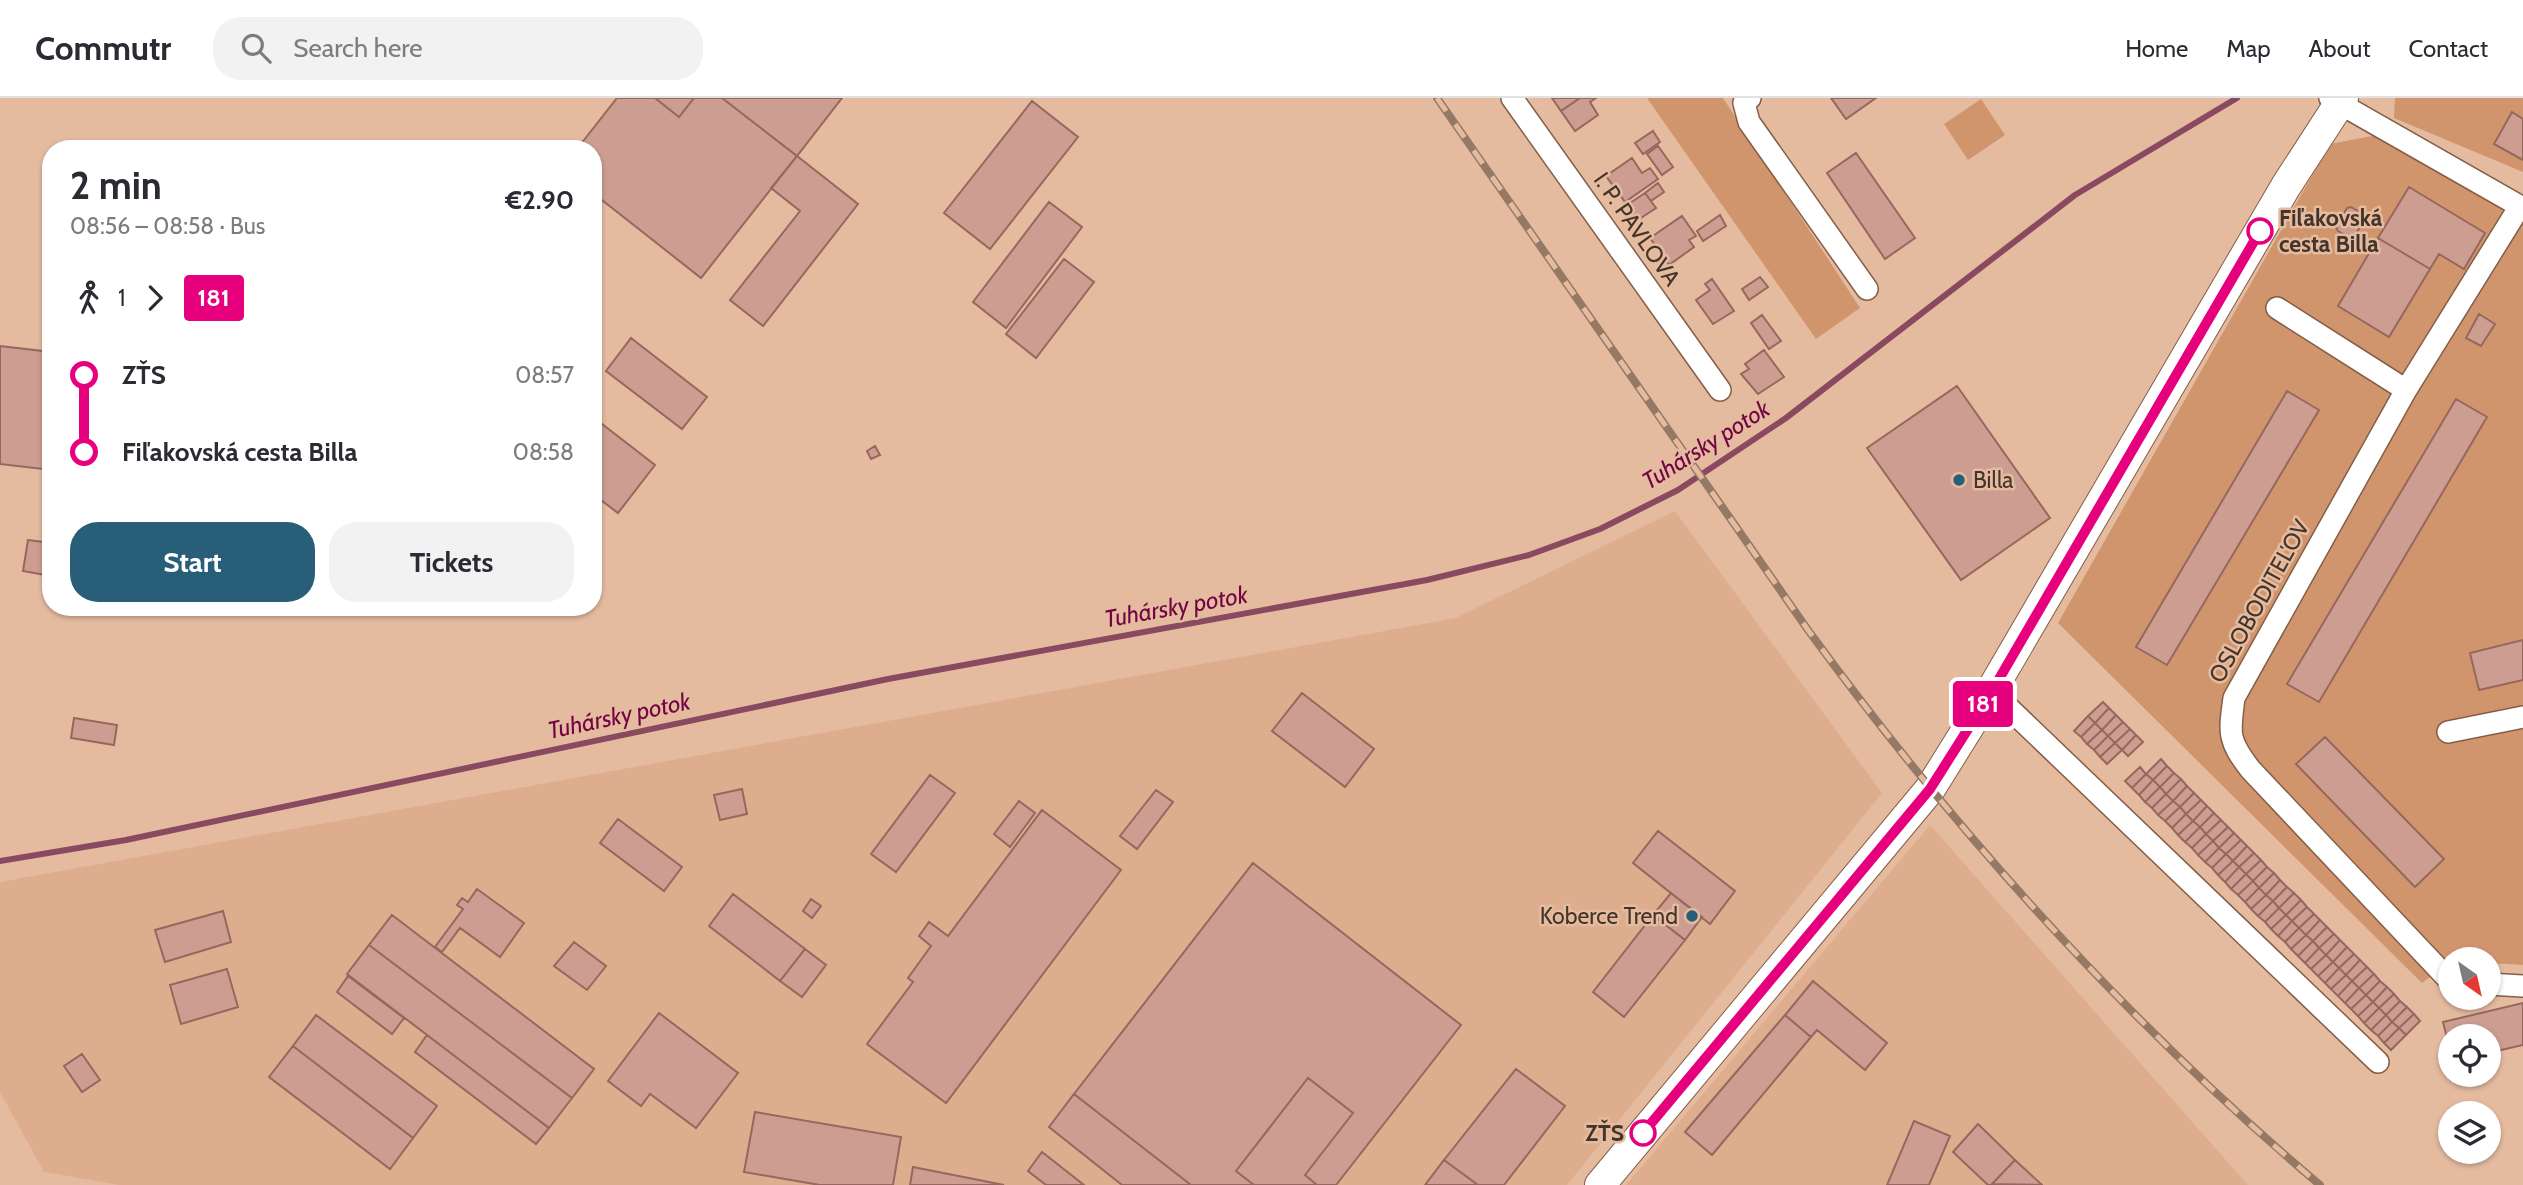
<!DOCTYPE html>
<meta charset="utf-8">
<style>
body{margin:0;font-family:Cabin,sans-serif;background:#f2f2f3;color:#2b2b33;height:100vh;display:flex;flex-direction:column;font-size:26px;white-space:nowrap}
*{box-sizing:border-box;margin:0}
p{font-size:23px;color:#7c7c81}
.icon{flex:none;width:38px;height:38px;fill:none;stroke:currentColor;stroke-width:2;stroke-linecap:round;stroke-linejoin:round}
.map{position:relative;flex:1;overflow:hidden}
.side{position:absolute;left:42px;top:42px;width:560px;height:476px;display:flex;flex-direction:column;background:#fff;border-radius:28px;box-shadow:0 2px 5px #0004}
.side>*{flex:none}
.badge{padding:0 14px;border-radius:5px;font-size:24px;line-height:46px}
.needle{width:46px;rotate:146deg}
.buttons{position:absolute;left:2438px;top:849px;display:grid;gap:14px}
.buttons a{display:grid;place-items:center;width:63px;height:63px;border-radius:50%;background:#fff;box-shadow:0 2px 5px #0004;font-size:35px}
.map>.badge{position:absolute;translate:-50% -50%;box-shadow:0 0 0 4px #fff}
.legs{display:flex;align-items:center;gap:10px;height:77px;padding:0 28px;font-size:23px}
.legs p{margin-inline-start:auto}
.head{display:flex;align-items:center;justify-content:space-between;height:119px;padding:0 28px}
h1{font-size:38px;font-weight:700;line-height:52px}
.button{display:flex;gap:14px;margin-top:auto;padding:14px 28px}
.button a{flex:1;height:80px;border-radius:28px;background:#295e79;color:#fff;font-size:28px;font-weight:700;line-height:80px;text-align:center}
.button a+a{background:#f2f2f3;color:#2b2b33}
ul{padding:0 28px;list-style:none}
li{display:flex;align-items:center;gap:24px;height:77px;font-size:26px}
li i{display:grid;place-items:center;width:10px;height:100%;margin:0 9px;background:currentColor}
li i::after{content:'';width:18px;height:18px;margin:-9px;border:5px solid;border-radius:50%;background:#fff}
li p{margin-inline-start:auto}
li:first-child i{background:linear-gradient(#0000 50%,currentColor 0)}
li:last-child i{background:linear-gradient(currentColor 50%,#0000 0)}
header{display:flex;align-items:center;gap:42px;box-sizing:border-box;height:98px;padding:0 35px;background:#fff;border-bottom:2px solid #e1e1e2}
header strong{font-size:33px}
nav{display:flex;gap:38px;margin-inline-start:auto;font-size:24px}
.search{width:490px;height:63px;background:#f2f2f3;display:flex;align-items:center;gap:18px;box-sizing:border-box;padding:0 24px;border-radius:28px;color:#7c7c81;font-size:26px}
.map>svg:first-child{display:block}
.built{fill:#dead8e}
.green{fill:#d1956e}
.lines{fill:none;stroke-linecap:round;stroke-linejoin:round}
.stream{stroke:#894a60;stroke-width:6}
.building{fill:#ce9d91;stroke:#96685d;stroke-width:2}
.street-casing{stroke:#845e46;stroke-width:24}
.secondary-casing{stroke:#845e46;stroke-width:32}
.street{stroke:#fff;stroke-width:21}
.secondary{stroke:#fff;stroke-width:30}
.rail-casing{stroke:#967965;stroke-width:8}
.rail{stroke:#e5bba0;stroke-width:5;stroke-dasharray:16;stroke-linecap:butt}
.line-1-casing{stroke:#fff;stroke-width:16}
.line-1{stroke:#e6007e;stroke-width:10}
.stop-1-dot{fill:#fff;stroke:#e6007e;stroke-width:3.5}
.poi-dot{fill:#295e79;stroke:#e5bba0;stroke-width:2.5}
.labels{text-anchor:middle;stroke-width:5;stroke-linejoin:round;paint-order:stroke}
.stop-label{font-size:23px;font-weight:bold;fill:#453429;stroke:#e5bba0;text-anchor:start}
.street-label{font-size:23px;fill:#453429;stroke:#e5bba0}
.poi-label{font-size:23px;fill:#453429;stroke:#e5bba0;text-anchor:start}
.water-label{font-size:24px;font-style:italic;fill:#730444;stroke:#e5bba0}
</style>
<header>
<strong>Commutr</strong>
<div class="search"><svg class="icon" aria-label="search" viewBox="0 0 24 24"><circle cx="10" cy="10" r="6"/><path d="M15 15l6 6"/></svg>Search here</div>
<nav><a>Home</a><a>Map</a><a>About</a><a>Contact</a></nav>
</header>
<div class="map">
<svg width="2523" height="1087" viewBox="0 0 2523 1087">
<rect width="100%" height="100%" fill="#e5bba0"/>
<path class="built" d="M1675,413L1882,695L1567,1087H119L44,1074L0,994V784L1456,520Z
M1930,727L2248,1087H1626Z"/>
<path class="green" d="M1647,0H1723L1860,210L1816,241Z
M2395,0H2523V74L2394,20Z
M1981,1L2005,37L1968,62L1944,26Z
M2383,36L2523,125V867L2489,865L2488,861H2450V864L2422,885L2058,525L2330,46Z"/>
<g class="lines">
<path class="stream" d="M0,763L126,742L888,581L1427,482L1529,457L1600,431L1678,392L1786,320L2075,97L2237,0"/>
</g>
<path class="building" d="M617,0H655L679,19L694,0H722L797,58L701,180L593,95V51H577Z
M655,0H694L679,19Z
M722,0H842L797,58Z
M1552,0H1580L1561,13Z
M1580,0H1596L1590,4L1598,17L1575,33L1561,13Z
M1831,0H1876L1846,21Z
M1032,3L1078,39L990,151L944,115Z
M2512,14L2523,21V62L2494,46Z
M1653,33L1660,44L1643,56L1635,45Z
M1658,48L1673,69L1662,77L1647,56Z
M1856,55L1915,140L1885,161L1827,75Z
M797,58L858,106L763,228L730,202L800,113L771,90Z
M1632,60L1642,75L1650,70L1658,81L1625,104L1606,78Z
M1658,85L1664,94L1651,103L1645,95Z
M2409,89L2485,135L2464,171L2439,156L2430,171L2378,140Z
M1645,95L1656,110L1638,122L1627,107Z
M1049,104L1082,129L1006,230L973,204Z
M2351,109L2364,117L2365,121L2354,139L2350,140L2338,133L2336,129L2347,110Z
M1720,117L1726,128L1703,143L1697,133Z
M1682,118L1696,138L1689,142L1694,149L1669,167L1650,140Z
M2378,140L2430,171L2389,239L2338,208Z
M1064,161L1094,184L1036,260L1006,236Z
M1760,179L1768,189L1749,202L1742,191Z
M1712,181L1734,213L1713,226L1696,202L1710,192L1705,186Z
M2479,216L2495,226L2481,248L2466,240Z
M1762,217L1781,243L1769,251L1751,225Z
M631,240L707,299L682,331L606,273Z
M0,248L51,254V372L0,366Z
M1764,252L1784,279L1758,296L1741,276L1749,271L1745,266Z
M1957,288L2050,420L1961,482L1867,350Z
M2287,293L2319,312L2167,567L2136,549Z
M2456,301L2487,319L2319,604L2287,586Z
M593,319L655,367L618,415L593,396Z
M875,348L880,357L871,361L867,353Z
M28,442L51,445V478L23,473Z
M2523,542V582L2479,592L2470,555Z
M1302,595L1374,651L1345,689L1272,633Z
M2103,604L2109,610L2095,625L2088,618Z
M2109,610L2116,617L2102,632L2095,625Z
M2116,617L2123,624L2108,638L2102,632Z
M2088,618L2095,625L2081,639L2074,633Z
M74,620L117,627L114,647L71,640Z
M2123,624L2130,631L2115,645L2108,638Z
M2095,625L2102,632L2087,646L2081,639Z
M2130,631L2136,637L2122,652L2115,645Z
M2102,632L2108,638L2094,652L2087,646Z
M2136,637L2143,644L2128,658L2122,652Z
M2108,638L2115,645L2100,659L2094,652Z
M2325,639L2444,761L2415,789L2296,666Z
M2115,645L2122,652L2107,666L2100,659Z
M2161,661L2167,668L2153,682L2146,676Z
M2167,668L2174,675L2160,689L2153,682Z
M2140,669L2146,676L2132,690L2125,683Z
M2174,675L2181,681L2166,696L2160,689Z
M2146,676L2153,682L2139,697L2132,690Z
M930,677L955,695L896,774L871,756Z
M2181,681L2187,688L2173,703L2166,696Z
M2153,682L2160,689L2145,704L2139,697Z
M2187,688L2194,695L2180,709L2173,703Z
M2160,689L2166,696L2152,710L2145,704Z
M742,691L747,716L720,722L714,697Z
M1156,692L1173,704L1137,751L1120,738Z
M2194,695L2201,702L2186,716L2180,709Z
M2166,696L2173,703L2158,717L2152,710Z
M2201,702L2207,708L2193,723L2186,716Z
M1019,703L1035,715L1010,749L994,736Z
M2173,703L2180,709L2165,723L2158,717Z
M2207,708L2214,715L2200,729L2193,723Z
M2180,709L2186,716L2172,730L2165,723Z
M1042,712L1121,772L946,1005L867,946L913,884L908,880L931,848L919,838L929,824L948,838Z
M2214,715L2221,722L2206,736L2200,729Z
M2186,716L2193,723L2178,737L2172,730Z
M618,721L682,769L664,793L600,745Z
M2221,722L2228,729L2213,743L2206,736Z
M2193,723L2200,729L2185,744L2178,737Z
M2200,729L2206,736L2192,750L2185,744Z
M2228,729L2234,735L2219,750L2213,743Z
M1658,733L1735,793L1710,826L1633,765Z
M2234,735L2241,742L2226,756L2219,750Z
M2206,736L2213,743L2198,757L2192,750Z
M2241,742L2247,748L2233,763L2226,756Z
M2213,743L2219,750L2205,764L2198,757Z
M2247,748L2254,755L2239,769L2233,763Z
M2219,750L2226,756L2212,770L2205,764Z
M2254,755L2261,762L2246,776L2239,769Z
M2226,756L2233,763L2218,777L2212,770Z
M2261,762L2267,769L2253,783L2246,776Z
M2233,763L2239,769L2225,784L2218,777Z
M1253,765L1461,927L1336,1087H1317L1305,1077L1353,1015L1308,980L1236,1073L1254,1087H1191L1074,996Z
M2239,769L2246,776L2231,791L2225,784Z
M2267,769L2274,775L2259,790L2253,783Z
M2274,775L2280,782L2266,797L2259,790Z
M2246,776L2253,783L2238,797L2231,791Z
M2280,782L2287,789L2273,803L2266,797Z
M2253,783L2259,790L2245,804L2238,797Z
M2287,789L2294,795L2279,810L2273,803Z
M2259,790L2266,797L2251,811L2245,804Z
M477,791L524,825L500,859L460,830L442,854L435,849L463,811L457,807L462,800L468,804Z
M1671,795L1702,819L1685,842L1653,817Z
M2294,795L2301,802L2286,817L2279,810Z
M733,796L805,851L780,883L709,828Z
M2266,797L2273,803L2258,818L2251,811Z
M811,801L821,808L812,820L803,813Z
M2301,802L2307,809L2292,823L2286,817Z
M2273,803L2279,810L2265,824L2258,818Z
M2307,809L2314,816L2299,830L2292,823Z
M2279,810L2286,817L2271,831L2265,824Z
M223,813L231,844L165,864L155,832Z
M2314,816L2320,822L2306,837L2299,830Z
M392,817L594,971L572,1000L369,847Z
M1653,817L1685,842L1624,919L1593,894Z
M2286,817L2292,823L2278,838L2271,831Z
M2320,822L2327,829L2313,843L2306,837Z
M2292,823L2299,830L2285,844L2278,838Z
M2327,829L2334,836L2319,850L2313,843Z
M2299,830L2306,837L2291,851L2285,844Z
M2334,836L2340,842L2326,857L2319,850Z
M2306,837L2313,843L2298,858L2291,851Z
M2340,842L2347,849L2333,864L2326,857Z
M2313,843L2319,850L2305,865L2298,858Z
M574,844L606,868L587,892L554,868Z
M369,847L572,1000L549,1030L347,876Z
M2347,849L2354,856L2339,870L2333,864Z
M2319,850L2326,857L2311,871L2305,865Z
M805,851L826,867L802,899L780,883Z
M2354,856L2360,862L2346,877L2339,870Z
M2326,857L2333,864L2318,878L2311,871Z
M2360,862L2367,869L2352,883L2346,877Z
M2333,864L2339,870L2325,885L2318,878Z
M2367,869L2374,876L2359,890L2352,883Z
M2339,870L2346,877L2331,891L2325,885Z
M227,871L238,909L181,926L170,887Z
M2374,876L2380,883L2366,897L2359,890Z
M2346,877L2352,883L2338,898L2331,891Z
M348,878L404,920L392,936L337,894Z
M1813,883L1887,945L1865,972L1817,932L1811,939L1785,917Z
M2352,883L2359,890L2345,905L2338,898Z
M2380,883L2387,889L2373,904L2366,897Z
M2387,889L2394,896L2379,910L2373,904Z
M2359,890L2366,897L2351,911L2345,905Z
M2394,896L2400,903L2386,917L2379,910Z
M2366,897L2373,904L2358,918L2351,911Z
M2400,903L2407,909L2392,924L2386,917Z
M2373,904L2379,910L2364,925L2358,918Z
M2523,905V947L2488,955V938H2450V952L2443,924Z
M2407,909L2414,916L2399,930L2392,924Z
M2379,910L2386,917L2371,932L2364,925Z
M659,915L738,975L696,1030L650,996L641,1008L608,983Z
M2414,916L2420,923L2406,937L2399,930Z
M316,917L437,1008L413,1040L293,948Z
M1785,917L1811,939L1712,1057L1685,1034Z
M2386,917L2392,924L2378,938L2371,932Z
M2392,924L2399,930L2384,945L2378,938Z
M2399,930L2406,937L2391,952L2384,945Z
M427,937L549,1030L536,1046L415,954Z
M293,948L413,1040L390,1071L269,979Z
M82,956L100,982L82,994L64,968Z
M1516,971L1565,1008L1504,1087H1478L1444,1062Z
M1308,980L1353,1015L1305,1077L1317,1087H1254L1236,1073Z
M1074,996L1191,1087H1122L1049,1029Z
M755,1014L901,1039L893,1087H820L744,1074Z
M1914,1023L1950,1038L1929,1087H1887Z
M1978,1026L2015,1062L1991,1087H1988L1953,1054Z
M1042,1054L1084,1087H1046L1028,1073Z
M1444,1062L1478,1087H1425Z
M2015,1062L2042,1087L1992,1086Z
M913,1069L1004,1087H910Z"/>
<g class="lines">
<defs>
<path id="street" d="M1512,0L1720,292
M1750,0L1744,5L1749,24L1867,191
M2330,0L2523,110
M2277,210L2406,292
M1991,593L2378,964
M2448,634L2523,619
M2450,883L2250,671C2228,642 2229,636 2234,600L2406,292L2520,108
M2488,886L2523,888"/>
<path id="secondary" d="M1600,1087L1930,691L1991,593L2286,88L2343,0"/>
</defs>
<use href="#street" class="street-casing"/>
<use href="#secondary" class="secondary-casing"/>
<use href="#street" class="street"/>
<use href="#secondary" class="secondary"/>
<defs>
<path id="rail" d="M1437,0L1808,532C1957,736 2127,924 2320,1087"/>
</defs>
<use href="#rail" class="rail-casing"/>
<use href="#rail" class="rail"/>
</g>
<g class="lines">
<defs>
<path id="line-1" d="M1643,1035L1930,691L1992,593L2260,133"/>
</defs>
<use href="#line-1" class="line-1-casing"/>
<use href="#line-1" class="line-1"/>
</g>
<g class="stop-1-dot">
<circle cx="2260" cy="133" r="12"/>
<circle cx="1643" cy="1035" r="12"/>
</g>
<g class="poi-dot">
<circle cx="1959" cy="382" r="7"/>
<circle cx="1692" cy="818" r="7"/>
</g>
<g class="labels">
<g class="stop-label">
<text x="2279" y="128">Fiľakovská<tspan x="2279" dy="26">cesta Billa</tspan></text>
<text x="1624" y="1043" text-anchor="end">ZŤS</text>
</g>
<g class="street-label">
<text transform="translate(1637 131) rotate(55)" y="8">I. P. PAVLOVA</text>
<text transform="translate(2259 503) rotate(-61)" y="8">OSLOBODITEĽOV</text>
</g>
<g class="poi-label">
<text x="1973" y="390">Billa</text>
<text x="1678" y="826" text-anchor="end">Koberce Trend</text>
</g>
<g class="water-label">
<text transform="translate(1706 347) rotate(-32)" y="8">Tuhársky potok</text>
<text transform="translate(1176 509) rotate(-10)" y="8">Tuhársky potok</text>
<text transform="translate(619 618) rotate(-12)" y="8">Tuhársky potok</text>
</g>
</g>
</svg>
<div class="buttons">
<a><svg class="needle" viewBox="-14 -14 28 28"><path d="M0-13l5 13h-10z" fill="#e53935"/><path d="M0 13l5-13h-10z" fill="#7c7c81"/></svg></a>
<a><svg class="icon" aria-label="locate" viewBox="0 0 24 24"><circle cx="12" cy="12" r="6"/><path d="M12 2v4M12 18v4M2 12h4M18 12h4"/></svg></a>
<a><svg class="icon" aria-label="layers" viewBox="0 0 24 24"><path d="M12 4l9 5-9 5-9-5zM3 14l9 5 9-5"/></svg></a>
</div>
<b class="badge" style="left:1983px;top:606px;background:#e6007e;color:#fff">181</b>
<section class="side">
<div class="head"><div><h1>2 min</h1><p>08:56 – 08:58 · Bus</p></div><b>€2.90</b></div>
<div class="legs"><svg class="icon" aria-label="walk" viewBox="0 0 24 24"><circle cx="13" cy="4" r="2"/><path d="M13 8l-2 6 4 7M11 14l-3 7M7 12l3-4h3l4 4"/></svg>1<svg class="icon" aria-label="forward" viewBox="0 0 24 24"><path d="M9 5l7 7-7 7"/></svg><b class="badge" style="background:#e6007e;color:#fff">181</b></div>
<ul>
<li><i style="color:#e6007e"></i><b>ZŤS</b><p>08:57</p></li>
<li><i style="color:#e6007e"></i><b>Fiľakovská cesta Billa</b><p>08:58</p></li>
</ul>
<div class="button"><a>Start</a><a>Tickets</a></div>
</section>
</div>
